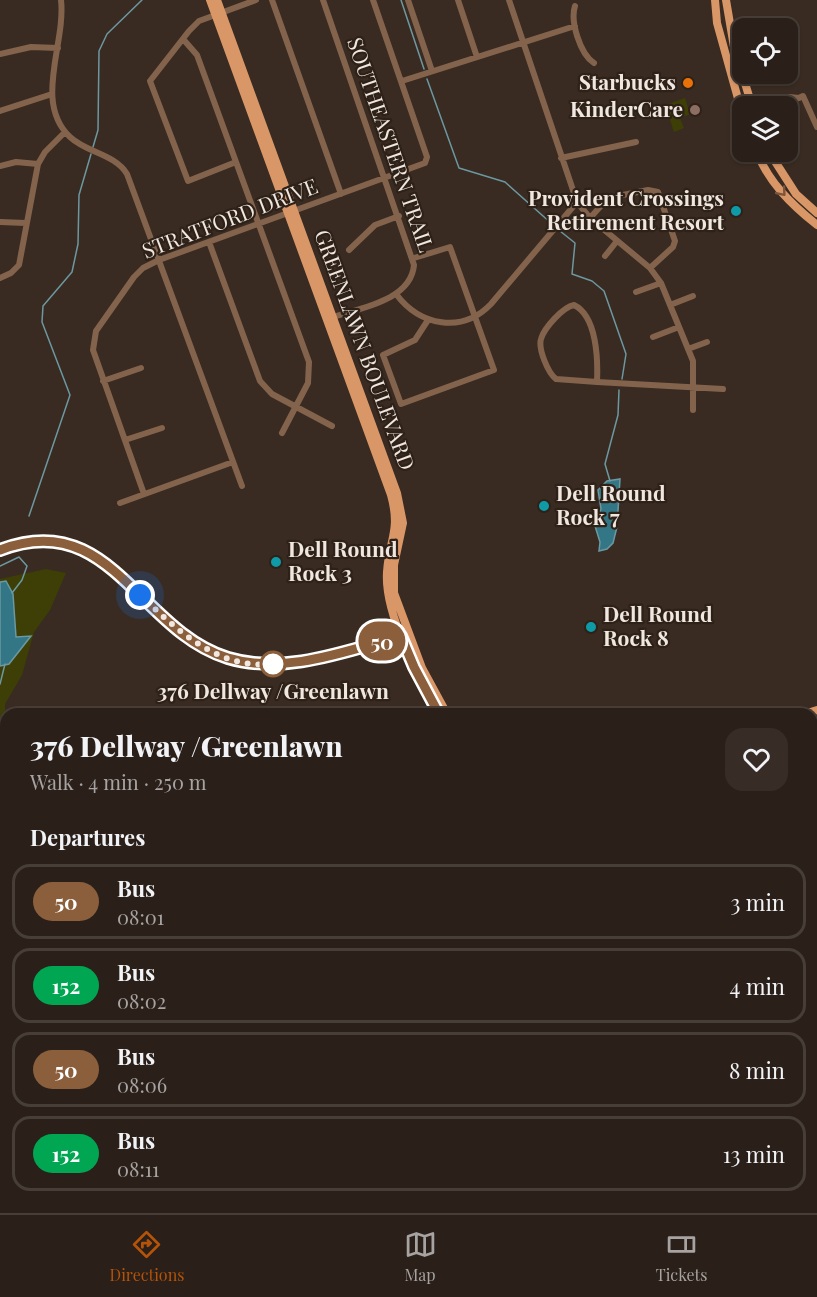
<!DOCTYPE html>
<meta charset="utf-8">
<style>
body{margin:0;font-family:"Playfair Display",serif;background:#372d26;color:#f1f3f6;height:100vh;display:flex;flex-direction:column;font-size:22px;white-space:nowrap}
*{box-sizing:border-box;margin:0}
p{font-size:20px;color:#a6a3a2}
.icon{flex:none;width:33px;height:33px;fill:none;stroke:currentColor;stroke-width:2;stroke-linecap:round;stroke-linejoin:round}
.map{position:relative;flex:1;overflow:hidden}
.panel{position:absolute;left:0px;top:708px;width:818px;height:506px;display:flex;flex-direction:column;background:#2b2019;border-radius:18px 18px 0 0;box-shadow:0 2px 4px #0004,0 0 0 2px #473e38}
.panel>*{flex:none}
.badge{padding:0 12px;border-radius:20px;font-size:21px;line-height:39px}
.tools{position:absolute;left:732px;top:18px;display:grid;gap:12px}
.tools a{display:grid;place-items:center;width:66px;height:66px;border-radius:12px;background:#2b2019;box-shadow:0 2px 4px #0004,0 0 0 2px #473e38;font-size:30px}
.you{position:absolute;width:30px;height:30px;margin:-15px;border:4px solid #fff;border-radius:50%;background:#1a73e8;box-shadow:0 0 0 9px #1a73e833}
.map>.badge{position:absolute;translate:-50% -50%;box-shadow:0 0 0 3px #fff}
h2{padding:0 30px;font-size:22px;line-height:54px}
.round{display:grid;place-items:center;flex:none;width:63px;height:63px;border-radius:18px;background:#372d26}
.headline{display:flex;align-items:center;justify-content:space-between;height:102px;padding:0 30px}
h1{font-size:28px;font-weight:800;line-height:45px}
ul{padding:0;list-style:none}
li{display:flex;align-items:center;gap:18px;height:75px;margin:0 12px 9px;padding:0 18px;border:3px solid #473e38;border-radius:18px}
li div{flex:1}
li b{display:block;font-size:22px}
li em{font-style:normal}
li .badge{min-width:66px;font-weight:700;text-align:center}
.menu{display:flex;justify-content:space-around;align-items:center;height:84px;border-top:2px solid #473e38;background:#2b2019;font-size:16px;color:#a6a3a2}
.menu a{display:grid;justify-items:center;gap:3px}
.menu .active{color:#b45309}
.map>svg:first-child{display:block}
.green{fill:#3d3f06}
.water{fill:#337686;stroke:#6c98a1;stroke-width:1.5}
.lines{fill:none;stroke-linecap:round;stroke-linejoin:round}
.stream{stroke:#6c98a1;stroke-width:1.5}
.minor{stroke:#84634d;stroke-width:6}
.major{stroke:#d99768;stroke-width:8}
.highway{stroke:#fbab72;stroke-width:8}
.oneway{stroke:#7b563b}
.line-casing{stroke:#fff;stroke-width:14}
.line{stroke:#8b5e3c;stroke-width:9}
.walk{stroke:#f0e7e0;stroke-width:6;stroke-dasharray:0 10.8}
.food-dot{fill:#e8710a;stroke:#2e2117;stroke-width:2}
.education-dot{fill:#8d6e63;stroke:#2e2117;stroke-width:2}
.culture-dot{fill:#0f9aa8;stroke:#2e2117;stroke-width:2}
.stop-dot{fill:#fff;stroke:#8b5e3c;stroke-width:3}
.labels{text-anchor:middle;stroke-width:4.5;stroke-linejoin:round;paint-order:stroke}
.poi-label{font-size:21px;font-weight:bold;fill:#f0e7e0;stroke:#2e2117;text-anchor:end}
.street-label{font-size:21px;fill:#f0e7e0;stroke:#2e2117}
.stop-label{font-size:21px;font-weight:bold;fill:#f0e7e0;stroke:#2e2117}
</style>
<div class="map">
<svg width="817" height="1213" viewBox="0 0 817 1213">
<rect width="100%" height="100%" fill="#392b21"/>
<path class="green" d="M685,98L690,114L680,118L684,128L674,132L665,105Z
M46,569L66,573L50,610L34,632L22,675L5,704L6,737H0V579Z"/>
<path class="water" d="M620,479L617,527L613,543L607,549L599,551L600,542L595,526L601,509L598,490L607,481Z
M6,581L13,594L16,637L31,636L9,664L0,666V582Z"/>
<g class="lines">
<path class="stream" d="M401,0L424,69
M427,79L459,168L505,182L552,224
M93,147L98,130L99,51L107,34L142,0
M560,231L575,243L572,274L592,281L604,291L626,354L622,379
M610,481L605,464L618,415L619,390
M29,516L70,395L42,322L43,306L72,272L78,244L79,195L91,154
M0,566L19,557L27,566L22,580L12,593
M0,684L5,664"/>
<path class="minor" d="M61,0C66,44 33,102 70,137C87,153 115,154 127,174L242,486
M272,0L341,194
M323,0L414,265C411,301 359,308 330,318
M408,0L432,71
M458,0L477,57
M509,0L577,202L590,218L650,268L661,283L693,361V410
M575,6C570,21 580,54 594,63
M183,39L197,55L309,362L308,383L282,433
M0,54L31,47L58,48
M402,81L575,26
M762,106L789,97L799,98
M781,106L803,96L817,127
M0,111L52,94
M561,158L636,142
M236,162L188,181L150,81L189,31L199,21L256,0
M0,166L16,162L38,164
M590,218L608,198L648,190L658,192L675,241L673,247L650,268
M0,222L26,223
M209,242L260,381L272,394L332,426
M349,250L375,225L399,216
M605,256L617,241
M414,258L450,247L494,370L401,404L383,355L415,340L428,320
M0,278L11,273L19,265L38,164L45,152L65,132
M636,292L661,283
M396,294C420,326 462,334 491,304L577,202
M574,305C597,316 598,360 597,382L556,379C548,373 538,349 541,339C544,328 563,307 574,305Z
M670,305L693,296
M653,337L679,327
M688,349L707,342
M103,381L141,368
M597,382L723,389
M125,440L162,428
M144,494L93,350L96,331L134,277L143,268L159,260L425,163L427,157L373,0
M120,503L233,462
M0,550C112,507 139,633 229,658C288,675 352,651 408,634
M812,931H817
M812,998L817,1001
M812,1018L817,1008
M812,1137L817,1127
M812,1194L817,1197
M583,1208L589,1213
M679,1208L689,1213
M522,1213L525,1208
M595,1213L600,1208
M641,1213L648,1208
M671,1213L674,1208
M816,1213L817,1210"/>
<path class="major" d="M210,0L391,495C401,531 389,539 387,572C384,614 419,678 439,714
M217,0L397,493L403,523L394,565V593L422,668L447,714
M715,0L717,23L742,113
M726,0L734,47L752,106
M757,152C768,182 792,205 817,225
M769,152L796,194L817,213
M804,714L817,710
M812,791L817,790
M0,922L6,921
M0,995L6,994
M279,1208L289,1213
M264,1209L271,1213"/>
<path class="highway" d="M812,725L817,723
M812,738L817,737
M812,761L817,759
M812,777L817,775
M0,932L6,930
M0,948L6,947
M0,970L6,968
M0,982L6,980"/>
</g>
<defs><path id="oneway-chevron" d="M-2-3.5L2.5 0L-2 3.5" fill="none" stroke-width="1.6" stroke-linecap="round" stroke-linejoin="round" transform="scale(1.5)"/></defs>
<use class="oneway" href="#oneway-chevron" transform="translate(782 192) rotate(50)"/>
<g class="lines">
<defs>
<path id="line" d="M0,550C110,507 139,631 228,658C285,675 346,651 401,636L414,667L439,714"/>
</defs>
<use href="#line" class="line-casing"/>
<use href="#line" class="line"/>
<path class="walk" d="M140,595C176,629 218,670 273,664"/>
</g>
<circle class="food-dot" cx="688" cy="83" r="6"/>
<circle class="education-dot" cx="695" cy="110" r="6"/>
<g class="culture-dot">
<circle cx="736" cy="211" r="6"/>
<circle cx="544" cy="506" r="6"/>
<circle cx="276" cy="562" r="6"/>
<circle cx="591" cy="627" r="6"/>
</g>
<circle class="stop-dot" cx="273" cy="664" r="12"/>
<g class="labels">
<g class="poi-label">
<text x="676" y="90">Starbucks</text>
<text x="683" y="117">KinderCare</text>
<text x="724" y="206">Provident Crossings<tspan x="724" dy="24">Retirement Resort</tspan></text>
<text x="556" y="501" text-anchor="start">Dell Round<tspan x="556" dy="24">Rock 7</tspan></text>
<text x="288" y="557" text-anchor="start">Dell Round<tspan x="288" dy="24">Rock 3</tspan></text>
<text x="603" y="622" text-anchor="start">Dell Round<tspan x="603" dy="24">Rock 8</tspan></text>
</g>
<g class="street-label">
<text transform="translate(390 145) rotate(71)" y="7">SOUTHEASTERN TRAIL</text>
<text transform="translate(230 219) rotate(-21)" y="7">STRATFORD DRIVE</text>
<text transform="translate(364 350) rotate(70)" y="7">GREENLAWN BOULEVARD</text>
</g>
<g class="stop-label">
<text x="273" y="699">376 Dellway /Greenlawn</text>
</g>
</g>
</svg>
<div class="tools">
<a><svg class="icon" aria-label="locate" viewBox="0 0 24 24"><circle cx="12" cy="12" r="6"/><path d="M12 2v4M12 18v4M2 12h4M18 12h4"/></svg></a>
<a><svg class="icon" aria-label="layers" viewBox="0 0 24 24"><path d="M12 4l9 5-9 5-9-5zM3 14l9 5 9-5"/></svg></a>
</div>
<div class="you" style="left:140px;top:595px"></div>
<b class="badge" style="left:382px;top:641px;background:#8b5e3c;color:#fff">50</b>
<section class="panel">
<div class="headline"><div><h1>376 Dellway /Greenlawn</h1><p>Walk · 4 min · 250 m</p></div><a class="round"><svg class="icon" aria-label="heart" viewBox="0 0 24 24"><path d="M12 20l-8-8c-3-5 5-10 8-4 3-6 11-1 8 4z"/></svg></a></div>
<h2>Departures</h2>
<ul>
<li><span class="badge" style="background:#8b5e3c;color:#fff">50</span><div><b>Bus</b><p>08:01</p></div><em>3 min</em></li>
<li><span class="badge" style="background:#00a651;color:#fff">152</span><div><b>Bus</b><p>08:02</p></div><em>4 min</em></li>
<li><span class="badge" style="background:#8b5e3c;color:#fff">50</span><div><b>Bus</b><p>08:06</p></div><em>8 min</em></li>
<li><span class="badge" style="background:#00a651;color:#fff">152</span><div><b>Bus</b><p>08:11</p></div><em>13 min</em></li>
</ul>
</section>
</div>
<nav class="menu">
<a class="active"><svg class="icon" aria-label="directions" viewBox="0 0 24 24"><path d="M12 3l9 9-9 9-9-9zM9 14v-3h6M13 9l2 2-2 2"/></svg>Directions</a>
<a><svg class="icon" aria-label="map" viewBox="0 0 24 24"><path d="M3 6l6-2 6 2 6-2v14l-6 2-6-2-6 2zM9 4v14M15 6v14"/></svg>Map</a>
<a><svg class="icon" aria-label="tickets" viewBox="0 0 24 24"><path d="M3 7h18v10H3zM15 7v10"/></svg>Tickets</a>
</nav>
